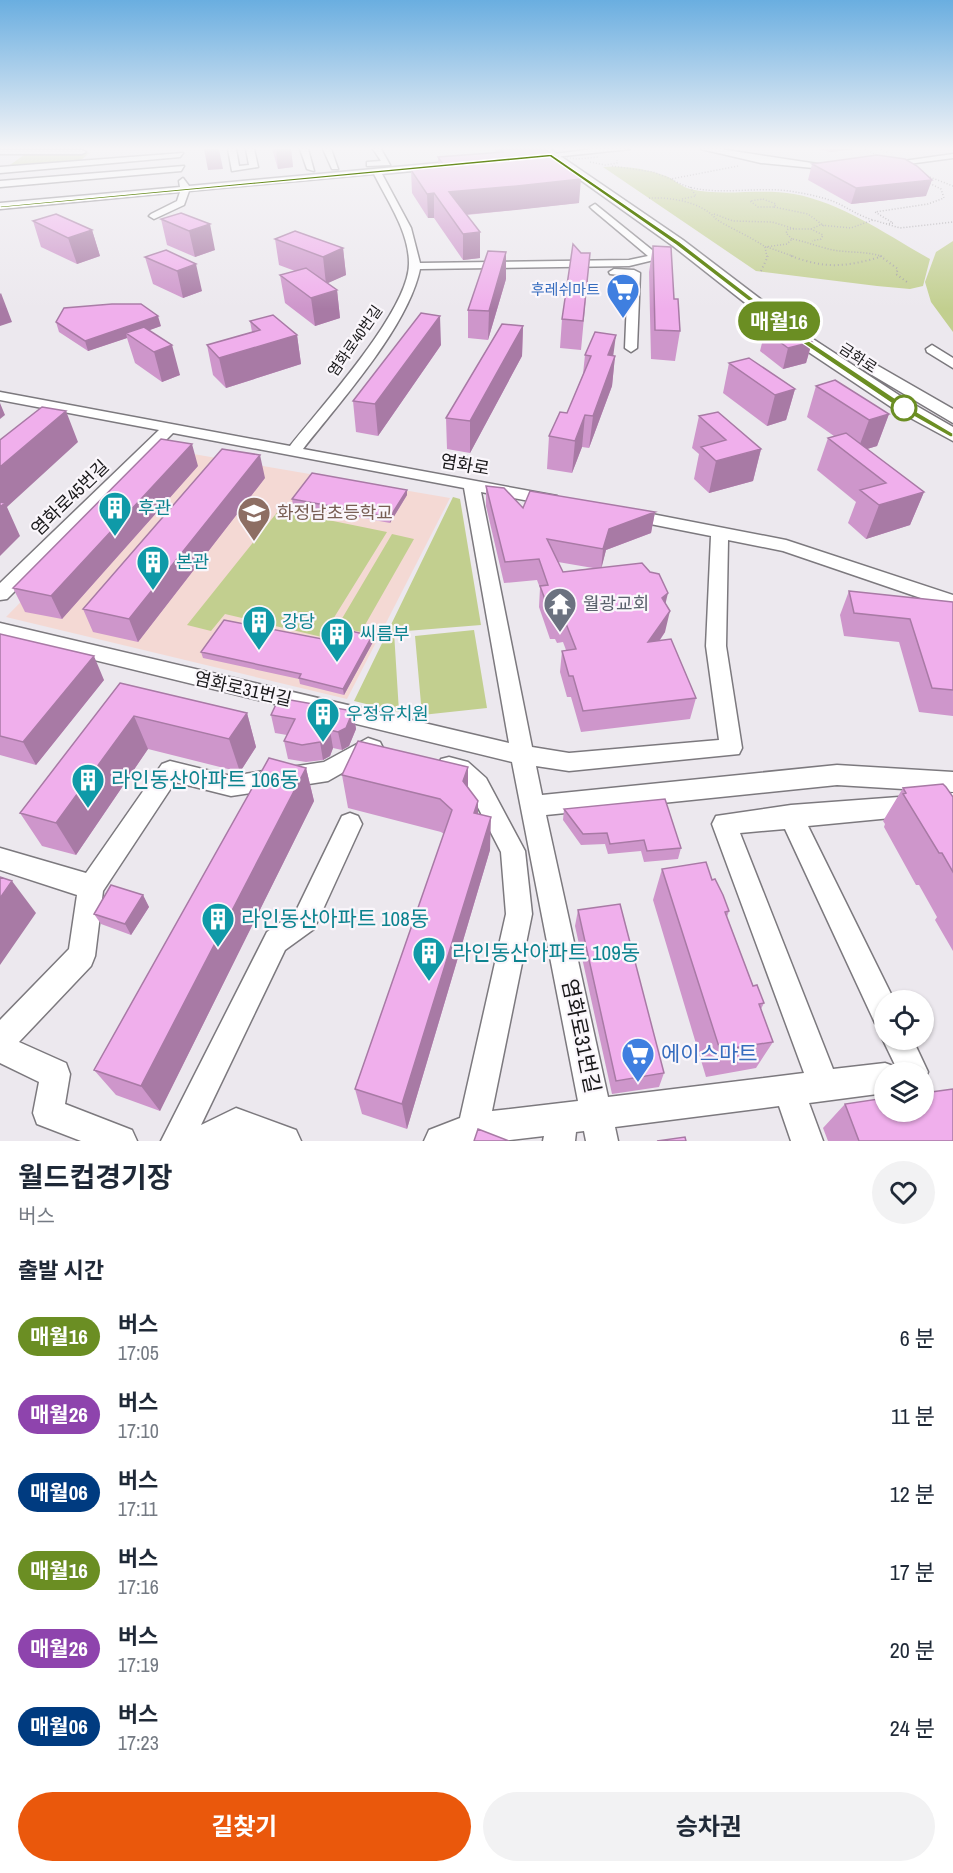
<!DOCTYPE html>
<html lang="ko">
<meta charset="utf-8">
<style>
body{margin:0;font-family:"Archivo Narrow","Noto Sans KR",sans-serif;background:#f2f2f3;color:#1f2937;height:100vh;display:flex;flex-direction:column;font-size:22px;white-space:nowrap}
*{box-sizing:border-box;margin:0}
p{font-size:20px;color:#747a83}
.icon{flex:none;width:33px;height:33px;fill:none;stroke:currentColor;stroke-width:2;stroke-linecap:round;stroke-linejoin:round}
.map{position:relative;height:1141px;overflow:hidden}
.side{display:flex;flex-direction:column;background:#fff;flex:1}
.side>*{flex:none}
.badge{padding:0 12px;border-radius:20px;font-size:21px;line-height:39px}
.fabs{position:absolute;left:874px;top:990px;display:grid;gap:12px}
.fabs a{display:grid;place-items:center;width:60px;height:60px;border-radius:50%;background:#fff;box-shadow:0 2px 4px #0004;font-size:30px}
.map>.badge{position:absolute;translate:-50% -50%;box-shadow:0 0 0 3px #fff}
h2{padding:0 18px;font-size:22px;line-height:54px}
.round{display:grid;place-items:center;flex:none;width:63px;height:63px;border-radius:32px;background:#f2f2f3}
.overview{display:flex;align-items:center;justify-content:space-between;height:102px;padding:0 18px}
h1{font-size:28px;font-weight:700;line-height:45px}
.cta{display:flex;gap:12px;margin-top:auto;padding:12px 18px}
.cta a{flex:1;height:69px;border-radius:36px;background:#ea580c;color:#fff;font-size:24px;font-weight:700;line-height:69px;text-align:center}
.cta a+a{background:#f2f2f3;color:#1f2937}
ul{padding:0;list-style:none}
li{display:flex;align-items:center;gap:18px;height:78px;padding:0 18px}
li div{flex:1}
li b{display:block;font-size:22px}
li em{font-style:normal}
li .badge{min-width:66px;font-weight:700;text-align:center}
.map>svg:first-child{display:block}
.education{fill:#f4d9d4}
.green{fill:#c2cf8f}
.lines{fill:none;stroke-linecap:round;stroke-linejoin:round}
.minor-casing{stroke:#7c797e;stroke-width:3}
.major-casing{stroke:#7c797e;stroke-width:3}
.path-far1{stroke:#9f9ca0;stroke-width:1.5;stroke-dasharray:1 2;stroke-linecap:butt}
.path{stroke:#9f9ca0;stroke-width:2;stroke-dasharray:1 3;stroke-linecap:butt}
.minor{fill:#fff;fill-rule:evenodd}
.major{fill:#fff;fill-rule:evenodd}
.path-bridge{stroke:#9f9ca0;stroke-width:1.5;stroke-dasharray:1 2;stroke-linecap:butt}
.wall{fill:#ce96cb;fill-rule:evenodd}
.shaded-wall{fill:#a87aa5}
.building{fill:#f0afec;stroke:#a87aa5;stroke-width:1.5}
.line{fill:#6b8e23;stroke:#fff;stroke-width:1.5}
.stop-dot{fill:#fff;stroke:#6b8e23;stroke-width:3}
.labels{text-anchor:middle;stroke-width:4.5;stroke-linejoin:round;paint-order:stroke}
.far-shop-label{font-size:15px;fill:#366cbe;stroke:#faf6fb;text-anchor:end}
.far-street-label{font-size:15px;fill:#19181a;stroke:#faf6fb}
.street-label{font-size:18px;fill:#19181a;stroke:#faf6fb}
.culture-label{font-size:18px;fill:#0d838f;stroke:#faf6fb;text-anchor:start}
.education-label{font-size:18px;fill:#785e54;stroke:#faf6fb;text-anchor:start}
.worship-label{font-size:18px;fill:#5b616d;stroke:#faf6fb;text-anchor:start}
.near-culture-label{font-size:21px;fill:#0d838f;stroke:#faf6fb;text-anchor:start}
.near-street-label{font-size:21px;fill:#19181a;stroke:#faf6fb}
.near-shop-label{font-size:21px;fill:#366cbe;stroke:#faf6fb;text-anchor:start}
</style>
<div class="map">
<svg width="953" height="1141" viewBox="0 0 953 1141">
<rect width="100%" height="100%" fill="#ece8ee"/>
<path class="education" d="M170,450L450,498L347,699L6,617Z"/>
<path class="green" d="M27,153H89L79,162L7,167Z
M603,167C623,165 647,169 666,176C675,180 680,186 690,189C722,197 761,188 794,194C843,203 887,235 930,259L923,286L910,289L877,286L756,271Z
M953,241V332L931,302L925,282L936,252Z
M453,497L460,499L481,625L394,632L399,712L354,701Z
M279,510L387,532L322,637L225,614L211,631L187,625Z
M392,534L414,539L361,632L337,627Z
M474,630L487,708L422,715L415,636Z"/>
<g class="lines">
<defs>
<path id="minor" d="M228,149H236L239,166L249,165L246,149H254L258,167L232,171Z
M300,149H308L314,171L307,169Z
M323,149H331L338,169H332Z
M373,149H381L390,165L367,166V162L381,161Z
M593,149H630L535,159L531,157Z
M701,149H720L838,167L834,170L761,163Z
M0,150H82L86,152L82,154H0Z
M183,153L180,157L0,173V167Z
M953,154V158L886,167L882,164Z
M460,161L463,166L382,174L411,228L420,263L629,260L648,256L592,209L590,207L595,204L662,258L629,266L420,269C408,327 340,402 303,449L557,496L559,500L551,505L481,492L532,747L569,753L719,740L706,646L711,536L625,519L623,515L625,511L631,510L786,540L953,595V609L783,551L728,540L726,646L742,748L739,754L569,771L536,766L542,795L837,765L953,772V792L837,785L546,815L608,1097L804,1073L712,824L716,816L791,805L953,793V818L943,813L808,826L894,1000H885V1027L875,1023L785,829L740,833L833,1069L885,1063L896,1067L883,1040L885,1036V1040H913L928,1072L924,1081V1072H898L896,1068L898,1072H885V1093L809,1103L823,1141H791L779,1106L615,1127L618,1141H586L584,1131L576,1132L575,1141H543L544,1136L501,1141H424L429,1130L460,1118L506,914L501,852L470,792L453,777L441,773L438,766L441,759L449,757L468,762L486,778L525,851L532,914L492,1111L578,1101L512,762L0,637V623L509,743L464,488L173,433L7,599L0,600V583L159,430L0,400V392L290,446C320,408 410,310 409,263C409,232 388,202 374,174L189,191L184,205L154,219L149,216L151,214L177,201L180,192L0,209V203L180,187L179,181L183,178L189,186Z
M184,166L181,171L0,187V181Z
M614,269L634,270L640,273L637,348L631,352L625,348L628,276L610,274L609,272Z
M932,345L953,358V368L927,352L926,349Z
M368,738L380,742L383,748L380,754L370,757L328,781L231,796L175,782L103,891L95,956L91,966L19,1042L66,1063L70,1074L65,1104L132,1130L137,1141H81L37,1124L33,1113L39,1082L0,1063V1020L69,949L77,895L0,870V848L86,873L162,764L170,761L231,776L324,762Z
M350,813L358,816L362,824L314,929L285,950L201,1125L236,1108L296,1130L301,1141H161L267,932L296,911L342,816Z"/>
<path id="major" d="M537,149H550L683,240L813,339L908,401L953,427V441L894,409L801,347L673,246Z
M873,363L953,409V423L867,372L864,368Z"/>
</defs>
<use href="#minor" class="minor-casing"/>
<use href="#major" class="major-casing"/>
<path class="path-far1" d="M865,149L880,157
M881,149L888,153
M590,162L605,165L617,163V160
M612,166L653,172L671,179
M738,166L671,179C706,201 755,184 795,192C808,194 822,197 835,202C848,208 859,216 873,220
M927,176L953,186
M649,198C671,197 701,202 715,218C721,224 754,238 765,247L787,244L792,239C804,241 813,245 825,248C844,254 865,250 884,257
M682,199L696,196L690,187
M763,199L776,204L774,207H758L750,201Z
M774,207L808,214L824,226
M714,214L733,221L772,222L795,229H811L823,235L821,239L812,241
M886,224L893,223L875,212L928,204L944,198L941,189L927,182
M811,229L820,225L851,228L873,220L900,228L953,222
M792,239L786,233L788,229H794
M765,247L767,257
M767,247L795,257"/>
<path class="path" d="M791,256C826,269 845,267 880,257
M880,256L898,269L896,274L907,282
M761,271L768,256"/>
<use href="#minor" class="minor"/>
<use href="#major" class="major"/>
<path class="path-bridge" d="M549,155L577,159L598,157
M554,155L565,149"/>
</g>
<path class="wall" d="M272,149H291L293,167L278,169Z
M494,149H545L579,203L467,215L480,258L463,260L434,218H428L412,193L411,170L438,168V157L497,153Z
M817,149H855L830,152Z
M812,164L926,196L851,204L808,180Z
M181,213L215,250L195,257L167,245L161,219Z
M33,221L92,230L100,256L77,264L41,247Z
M275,239L343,248L346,275L327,283L337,290L340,318L315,326L285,303L280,275L295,271L279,265Z
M653,246L674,299L680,331L675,361L651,359L649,272Z
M166,250L202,291L183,298L153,284L145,257Z
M581,253H590L581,350L560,348L562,319Z
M506,279L488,340L468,338V310Z
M250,321L297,335L301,364L226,388L213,375L207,345L252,332Z
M56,322L161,326L149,330L180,375L162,382L135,363L127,338L88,351L59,332Z
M523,326L522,356L470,453L447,449L446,418Z
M765,331L812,342L806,363L783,369L760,351Z
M441,345L378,436L356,432L353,401Z
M585,355L615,356L612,386L589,448L582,447L572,473L547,469L549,436L567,413L583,374Z
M729,363L795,389L786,420L767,426L723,393Z
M816,386L889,414L877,446L867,449L924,492L910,525L866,539L848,523L856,502L817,470L828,438L834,436L807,417Z
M699,416L761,449L753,481L709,493L694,479L699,454L692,448Z
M198,466L62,619L25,612L13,588Z
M265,478L138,642L93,632L83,609Z
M486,486L523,508L655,512L651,533L606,550L601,568L666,604L665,632L660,640L696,698L690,719L581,732L571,697H567L560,672L562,651L566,650L563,642L557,643L555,639H550L539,607L540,588L537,580L504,583L486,506ZM558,562L593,568L563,572Z
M407,490V495L390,523L293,505L292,499Z
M849,591L953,602V716L919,712L899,642L844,636L840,615Z
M0,634L104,680L36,765L0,755Z
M372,636L373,642L344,695L300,684L299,679L203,658L201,652L322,639Z
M120,683L247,713L256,747L240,772L148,749L76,855L42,846L20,813Z
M353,711L356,729L349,746L342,750L333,748L330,756L323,760L306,762L288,759L284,741L287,735L275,733L271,715Z
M468,767V788L478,801V814L490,850L407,1129L362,1114L355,1089L444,834L441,832L348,808L342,775Z
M306,768L314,801L160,1111L116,1095L94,1070Z
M903,788L953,797V951L935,920L937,917L919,885H916L884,827L885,824L883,821Z
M564,809L681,848L678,859L644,862L641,851L608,854L605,844L581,845L563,820Z
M662,869L712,880L729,911L727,917L753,986L764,1003L761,1009L773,1042L756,1068L706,1077L653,900Z
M143,895L149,907L131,935L101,924L94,914Z
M578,910L664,1073L659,1087L612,1094L575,926Z
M845,1104L953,1141H828L823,1128Z"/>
<path class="shaded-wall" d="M204,149H219L223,169L208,170Z
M276,149H291L293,167L278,169Z
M830,149H855L830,152Z
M581,179L579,203L516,210L450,216L449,192Z
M932,180L926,196L851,204L856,188Z
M434,193V218H428L427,194Z
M210,224L215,250L195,257L189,231Z
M92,230L100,256L77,264L68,238Z
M480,232V258L463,260V234Z
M343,248L346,275L326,284L323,257Z
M506,252V279L488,340L489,311Z
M196,264L202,291L183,298L177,271Z
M337,290L340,318L315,326L311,298Z
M1,293L12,322L0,326V294Z
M158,316L161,326L131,337L126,333L127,338L88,351L85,341Z
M440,316L441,345L378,436L375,404Z
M523,326L522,356L470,453V421Z
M297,335L301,364L226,388L219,358Z
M616,335L612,365L615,356L612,386L589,448L593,416L608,355Z
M812,342L806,363L783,369L788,348Z
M172,345L180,375L162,382L154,352Z
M795,389L786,420L767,426L775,395Z
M0,403L5,415L0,419Z
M66,411L78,442L7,507L20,536L0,556V467Z
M889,414L877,446L857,452L869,420Z
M585,415L582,447L572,473L575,441Z
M192,444L198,466L62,619L51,596Z
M761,449L753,481L709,493L716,461Z
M260,455L265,478L138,642L129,619Z
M407,490V495L390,523V517Z
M924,492L910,525L866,539L879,505Z
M655,512L651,533L606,550L601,570L603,549L609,529Z
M668,593L663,614L662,598Z
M670,611L665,632L644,663L648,642Z
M372,636L373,642L344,695L343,689Z
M94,656L104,680L36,765L23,742Z
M353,711L356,729L349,746L342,750L338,732Z
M247,713L256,747L240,772L229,739Z
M134,716L148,749L76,855L56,823Z
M330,730L333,748L330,756L323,760L320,742Z
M468,767V801L463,781Z
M306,768L314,801L160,1111L141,1086Z
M478,801V834L474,813Z
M491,817L490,850L407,1129L402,1104Z
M12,881L36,913L0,965V898Z
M143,895L149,907L131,935L125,924Z"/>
<path class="building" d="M501,149H545L581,179L517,186L449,192L480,232L463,234L434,193L427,194L411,170L445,167L438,157L503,152Z
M877,155L905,159L917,166L932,180L856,188L812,164Z
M181,213L210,224L189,231L161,219Z
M56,214L92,230L68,238L33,221Z
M295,231L343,248L323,257L275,239Z
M573,244L581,253H590L583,321L562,319Z
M653,246L671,247L674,299H678L680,331L655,330Z
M166,250L196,264L177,271L145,257Z
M488,251L506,252L489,311L468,310Z
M306,268L337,290L311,298L280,275Z
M112,304H141L158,316L85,341L56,322L64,308Z
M421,313L440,316L375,404L353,401Z
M273,315L297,335L219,358L207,345L260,330L250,321Z
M502,324L523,326L470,421L446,418Z
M144,327L172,345L154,352L126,333Z
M793,327L812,342L788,348L765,331Z
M595,332L616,335L608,355L615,356L593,416L585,415L575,441L549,436L560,412L567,413L591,356L585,355Z
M749,358L795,389L775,395L729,363Z
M835,380L889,414L869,420L816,386Z
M42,407L66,411L0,467V440Z
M718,412L761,449L716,461L701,447L726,440L699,416Z
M846,433L924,492L879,505L860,490L886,483L828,438Z
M161,439L192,444L51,596L13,588Z
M222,449L260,455L129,619L83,609Z
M312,473L407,490L390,517L292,499Z
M486,486L504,488L523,508L530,491L655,512L609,529L603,549L547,539L563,572L642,563L650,572L659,574L668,593L662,598L670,611L648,642L671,639L696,698L583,711L573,676H569L562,651L576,649L565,621L559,622L557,618H552L540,586L548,585L539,559L505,562Z
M0,502L5,503L0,507Z
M849,591L953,602V690L932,688L910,619L854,613Z
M224,620L322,639L330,626L372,636L343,689L299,678L301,674L201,652Z
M0,634L94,656L23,742L0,736Z
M120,683L247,713L229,739L134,716L56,823L20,813Z
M279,698L353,711L346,728L338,732L330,730L326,739L320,742L302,745L284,741L295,719L271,715Z
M358,741L468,767L463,781L478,801L474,813L491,817L402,1104L355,1089L452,810L440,799L342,775Z
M269,758L306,768L141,1086L94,1070Z
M943,784L946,787L953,797V872L942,853H939L903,794L906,793L903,788Z
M665,799L681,848L647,851L644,840L610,844L607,833L583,834L564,809Z
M706,862L712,880L715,879L723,895L729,911L725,912L753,986L757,985L764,1003L759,1004L773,1042L720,1050L662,869Z
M0,877L12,881L0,898Z
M111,885L143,895L125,924L94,914Z
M620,904L664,1073L616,1081L578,910Z
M953,1089V1141H859L845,1104L885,1098V1112H924V1093Z
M478,1129L509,1141H474Z
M685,1137L686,1141H657Z"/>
<linearGradient id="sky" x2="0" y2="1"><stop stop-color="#6aaee0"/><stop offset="0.48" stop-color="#f6f5f7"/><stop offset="1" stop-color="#f6f5f7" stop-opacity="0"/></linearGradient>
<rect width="953" height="309" fill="url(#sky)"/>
<path class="line" d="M551,154L680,242L809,341L904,404L953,433V437H950L897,407L804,344L676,245L550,157L0,208V206Z"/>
<defs>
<symbol id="supermarket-pin" viewBox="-11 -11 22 30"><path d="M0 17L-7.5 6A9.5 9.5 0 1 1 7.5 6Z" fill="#3f7fe0" stroke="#faf6fb"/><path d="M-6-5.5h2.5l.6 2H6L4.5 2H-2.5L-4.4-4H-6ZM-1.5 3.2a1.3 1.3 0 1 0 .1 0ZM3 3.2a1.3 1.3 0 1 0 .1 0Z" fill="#fff"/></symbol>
<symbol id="building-pin" viewBox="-11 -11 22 30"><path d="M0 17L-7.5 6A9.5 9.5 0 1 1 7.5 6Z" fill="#0f9aa8" stroke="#faf6fb"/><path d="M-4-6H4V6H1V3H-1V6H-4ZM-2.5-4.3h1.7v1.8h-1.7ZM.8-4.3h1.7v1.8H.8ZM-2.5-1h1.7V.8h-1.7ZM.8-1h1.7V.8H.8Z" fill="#fff"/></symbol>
<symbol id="school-pin" viewBox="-11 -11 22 30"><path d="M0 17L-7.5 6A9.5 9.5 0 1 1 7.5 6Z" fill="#8d6e63" stroke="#faf6fb"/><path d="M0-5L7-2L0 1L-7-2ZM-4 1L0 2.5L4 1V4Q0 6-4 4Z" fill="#fff"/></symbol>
<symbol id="temple-pin" viewBox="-11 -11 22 30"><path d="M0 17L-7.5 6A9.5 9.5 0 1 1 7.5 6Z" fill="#6b7280" stroke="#faf6fb"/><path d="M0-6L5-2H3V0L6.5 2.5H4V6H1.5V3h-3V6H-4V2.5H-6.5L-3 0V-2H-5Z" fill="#fff"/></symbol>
</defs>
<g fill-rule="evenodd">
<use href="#supermarket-pin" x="604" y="271" width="38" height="52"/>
<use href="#building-pin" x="96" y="489" width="38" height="52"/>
<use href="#school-pin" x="235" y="494" width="38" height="52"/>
<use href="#building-pin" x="134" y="543" width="38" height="52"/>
<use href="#temple-pin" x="541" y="585" width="38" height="52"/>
<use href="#building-pin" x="240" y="603" width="38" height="52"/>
<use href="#building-pin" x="318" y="615" width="38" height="52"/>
<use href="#building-pin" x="304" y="695" width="38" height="52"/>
<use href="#building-pin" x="69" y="761" width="38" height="52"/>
<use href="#building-pin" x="199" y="900" width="38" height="52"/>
<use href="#building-pin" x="410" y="934" width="38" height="52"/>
<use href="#supermarket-pin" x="619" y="1035" width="38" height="52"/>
</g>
<circle class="stop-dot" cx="904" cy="408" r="12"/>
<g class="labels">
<g class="far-shop-label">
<text x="600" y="295">후레쉬마트</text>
</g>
<g class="far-street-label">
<text transform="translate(355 341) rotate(-55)" y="5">염화로40번길</text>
<text transform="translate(858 358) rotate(33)" y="5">금화로</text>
</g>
<g class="street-label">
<text transform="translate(465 465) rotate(10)" y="6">염화로</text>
<text transform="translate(70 498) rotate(-44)" y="6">염화로45번길</text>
<text transform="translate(243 689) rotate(13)" y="6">염화로31번길</text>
</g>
<g class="culture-label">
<text x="138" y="514">후관</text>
<text x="176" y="568">본관</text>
<text x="282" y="628">강당</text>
<text x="360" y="640">씨름부</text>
<text x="346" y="720">우정유치원</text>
</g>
<g class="education-label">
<text x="277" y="519">화정남초등학교</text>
</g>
<g class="worship-label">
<text x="583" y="610">월광교회</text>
</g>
<g class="near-culture-label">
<text x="111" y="787">라인동산아파트 106동</text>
<text x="241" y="926">라인동산아파트 108동</text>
<text x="452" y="960">라인동산아파트 109동</text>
</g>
<g class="near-street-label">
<text transform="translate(581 1036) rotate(78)" y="7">염화로31번길</text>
</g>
<g class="near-shop-label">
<text x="661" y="1061">에이스마트</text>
</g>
</g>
</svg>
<div class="fabs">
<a><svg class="icon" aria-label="locate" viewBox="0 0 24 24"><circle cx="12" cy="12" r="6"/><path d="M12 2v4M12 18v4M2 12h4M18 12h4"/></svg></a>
<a><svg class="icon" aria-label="layers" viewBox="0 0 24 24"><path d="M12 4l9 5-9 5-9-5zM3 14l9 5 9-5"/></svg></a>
</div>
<b class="badge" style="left:779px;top:321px;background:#6b8e23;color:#fff">매월16</b>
</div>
<section class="side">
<div class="overview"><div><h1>월드컵경기장</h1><p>버스</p></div><a class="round"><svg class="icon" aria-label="heart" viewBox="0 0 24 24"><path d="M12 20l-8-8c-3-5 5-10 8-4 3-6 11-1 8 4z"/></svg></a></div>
<h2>출발 시간</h2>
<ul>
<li><span class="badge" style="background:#6b8e23;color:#fff">매월16</span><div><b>버스</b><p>17:05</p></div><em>6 분</em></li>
<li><span class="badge" style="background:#8e44ad;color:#fff">매월26</span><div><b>버스</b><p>17:10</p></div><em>11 분</em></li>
<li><span class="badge" style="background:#003b80;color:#fff">매월06</span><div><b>버스</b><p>17:11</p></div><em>12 분</em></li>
<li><span class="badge" style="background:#6b8e23;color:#fff">매월16</span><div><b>버스</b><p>17:16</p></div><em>17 분</em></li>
<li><span class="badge" style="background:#8e44ad;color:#fff">매월26</span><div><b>버스</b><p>17:19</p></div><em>20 분</em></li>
<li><span class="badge" style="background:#003b80;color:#fff">매월06</span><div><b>버스</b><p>17:23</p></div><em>24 분</em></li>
</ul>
<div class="cta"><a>길찾기</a><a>승차권</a></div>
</section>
